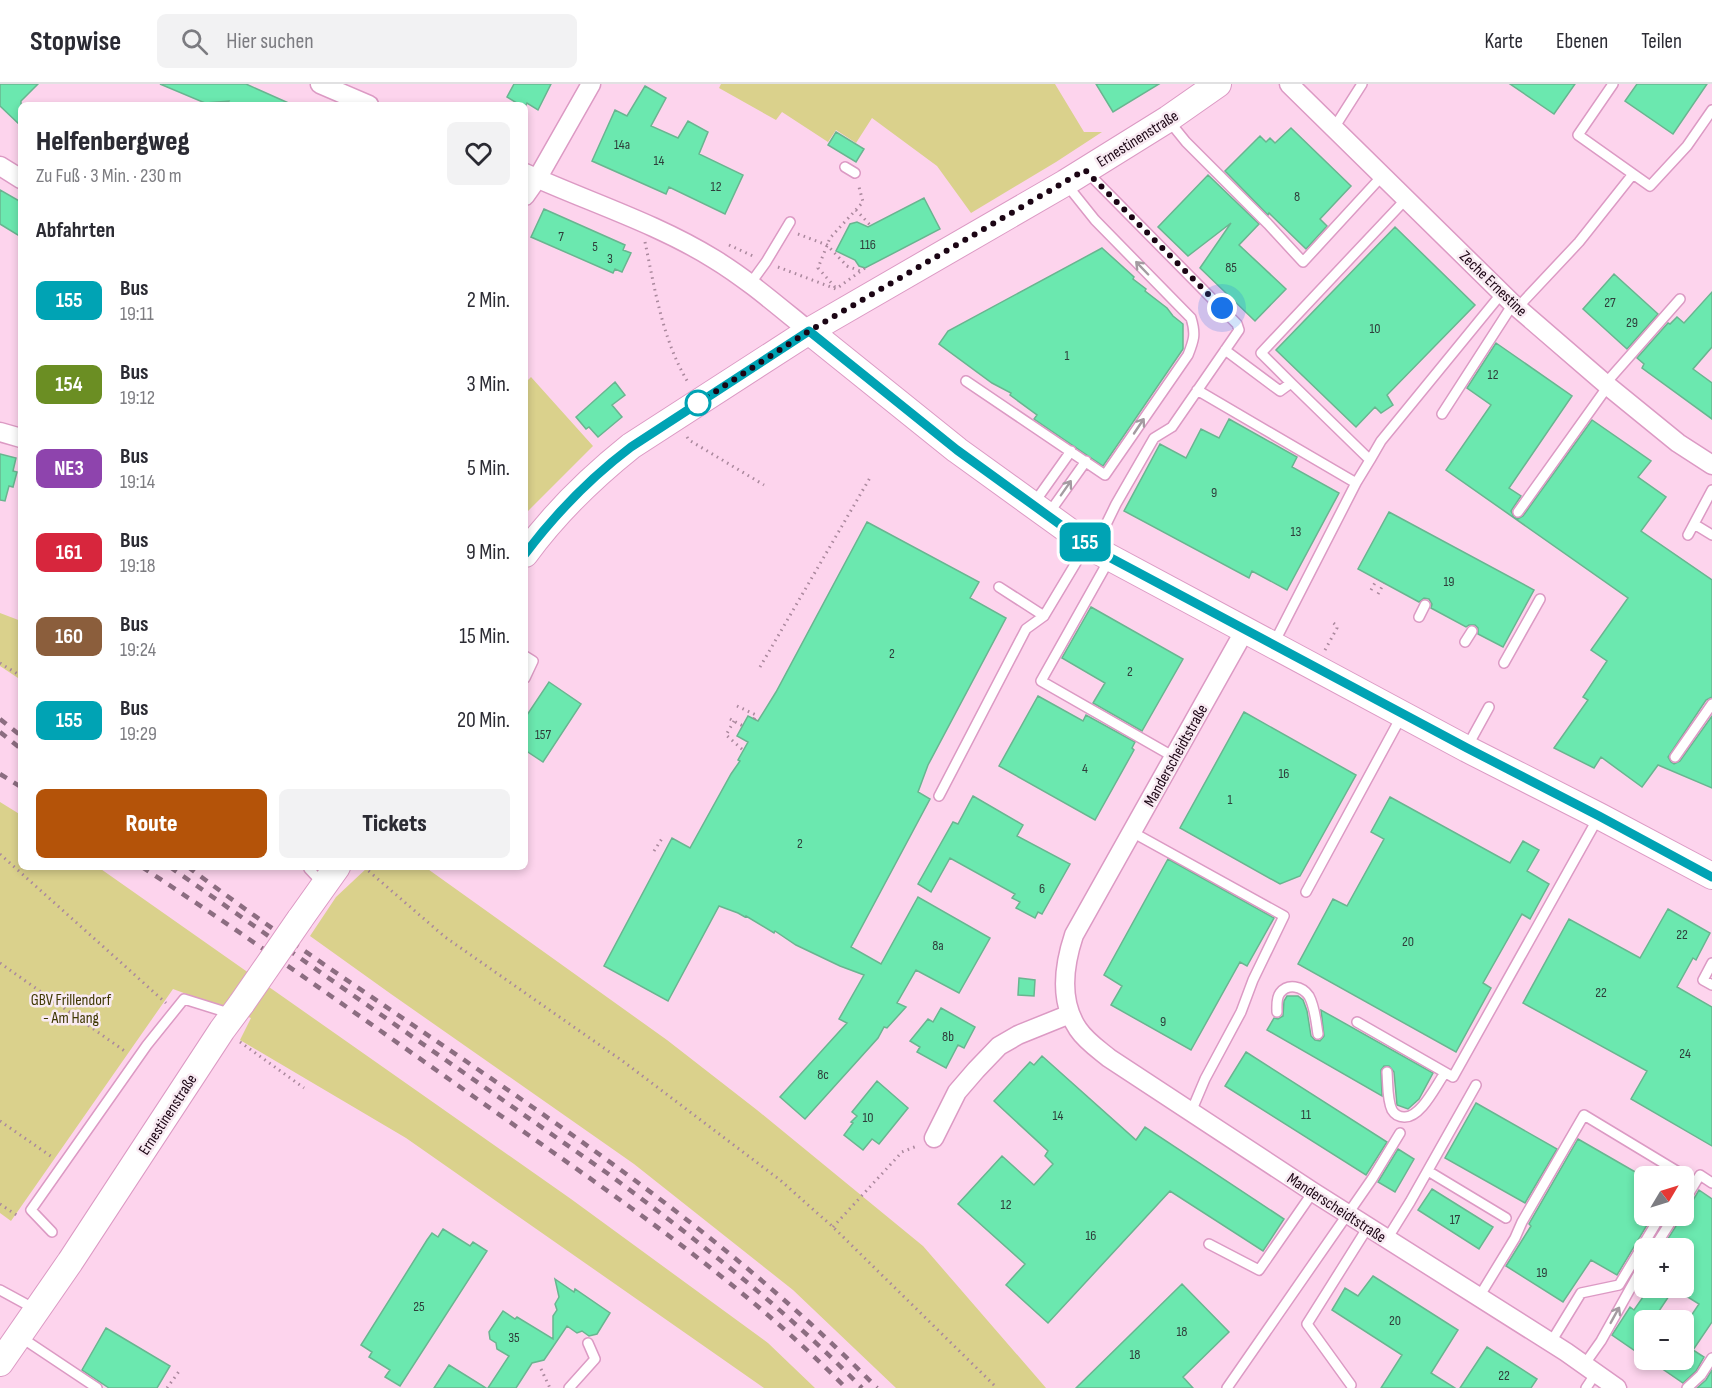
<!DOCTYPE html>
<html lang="de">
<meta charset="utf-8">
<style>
body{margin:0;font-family:"Sofia Sans Condensed",sans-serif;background:#f2f2f3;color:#2b2b33;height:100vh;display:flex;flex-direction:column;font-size:22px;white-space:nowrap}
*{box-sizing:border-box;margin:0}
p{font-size:20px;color:#7c7c81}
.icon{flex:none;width:33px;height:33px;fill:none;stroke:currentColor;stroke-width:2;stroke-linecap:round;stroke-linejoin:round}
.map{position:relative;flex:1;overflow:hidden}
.side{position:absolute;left:18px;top:18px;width:510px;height:768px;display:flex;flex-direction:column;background:#fff;border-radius:9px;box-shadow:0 3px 9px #0003}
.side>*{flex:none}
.badge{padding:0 12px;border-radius:9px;font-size:21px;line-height:39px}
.needle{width:39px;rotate:52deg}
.tools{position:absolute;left:1634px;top:1082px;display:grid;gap:12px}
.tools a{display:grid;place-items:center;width:60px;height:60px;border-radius:9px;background:#fff;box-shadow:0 3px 9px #0003;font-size:30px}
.you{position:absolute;width:30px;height:30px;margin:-15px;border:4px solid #fff;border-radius:50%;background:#1a73e8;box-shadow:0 0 0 9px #1a73e833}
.map>.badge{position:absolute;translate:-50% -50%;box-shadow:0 0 0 3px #fff}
h2{padding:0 18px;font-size:22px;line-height:54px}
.round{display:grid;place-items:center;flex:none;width:63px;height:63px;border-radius:9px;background:#f2f2f3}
.overview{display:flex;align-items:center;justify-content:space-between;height:102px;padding:0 18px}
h1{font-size:28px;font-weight:800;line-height:45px}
.action{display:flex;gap:12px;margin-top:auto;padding:12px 18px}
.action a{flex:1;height:69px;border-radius:9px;background:#b45309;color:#fff;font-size:24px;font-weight:800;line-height:69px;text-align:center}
.action a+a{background:#f2f2f3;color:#2b2b33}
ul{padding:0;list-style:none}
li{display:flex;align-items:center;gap:18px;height:84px;padding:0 18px}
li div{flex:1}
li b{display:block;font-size:22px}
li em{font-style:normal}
li .badge{min-width:66px;font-weight:700;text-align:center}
header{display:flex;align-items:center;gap:36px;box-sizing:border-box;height:84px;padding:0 30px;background:#fff;border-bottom:2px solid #e1e1e2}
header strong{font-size:28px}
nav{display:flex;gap:33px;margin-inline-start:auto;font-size:21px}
.search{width:420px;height:54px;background:#f2f2f3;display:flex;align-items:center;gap:15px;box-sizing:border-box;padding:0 21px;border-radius:9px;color:#7c7c81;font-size:22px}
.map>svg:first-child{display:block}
.green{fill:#dad18c}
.building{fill:#6be8af;stroke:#69b590;stroke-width:1.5}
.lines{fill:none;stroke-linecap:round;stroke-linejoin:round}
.lane-casing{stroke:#dc9ac4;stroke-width:12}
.street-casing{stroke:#dc9ac4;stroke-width:21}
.secondary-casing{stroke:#dc9ac4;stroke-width:28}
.path{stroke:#aa889d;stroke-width:3;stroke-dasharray:1.5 4.5;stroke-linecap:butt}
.lane{stroke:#fff;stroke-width:9}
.street{stroke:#fff;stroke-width:18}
.secondary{stroke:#fff;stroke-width:26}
.rail{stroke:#8c6d81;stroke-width:4.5;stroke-dasharray:8 8;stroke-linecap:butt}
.secondary-bridge-casing{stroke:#dc9ac4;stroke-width:28;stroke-linecap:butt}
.secondary-bridge{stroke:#fff;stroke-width:26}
.oneway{stroke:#a49ba1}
.line-casing{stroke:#fff;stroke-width:14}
.line{stroke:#00a3b4;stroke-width:9}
.walk{stroke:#1b0514;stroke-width:6;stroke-dasharray:0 10.8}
.stop-dot{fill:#fff;stroke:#00a3b4;stroke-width:3}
.labels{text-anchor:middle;stroke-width:5;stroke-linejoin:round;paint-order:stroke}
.number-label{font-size:14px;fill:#2f3e3b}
.street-label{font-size:16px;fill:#1b0514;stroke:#f8eaf2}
.park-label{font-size:16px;fill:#3e3702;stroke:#f8eaf2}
</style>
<header>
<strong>Stopwise</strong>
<div class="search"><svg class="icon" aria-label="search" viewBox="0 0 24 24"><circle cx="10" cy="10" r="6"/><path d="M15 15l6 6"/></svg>Hier suchen</div>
<nav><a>Karte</a><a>Ebenen</a><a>Teilen</a></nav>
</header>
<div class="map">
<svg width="1712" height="1304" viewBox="0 0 1712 1304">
<rect width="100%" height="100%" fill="#fdd4ed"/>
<path class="green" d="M721,0H1055L1084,48H1102L1056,78L971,129L937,82L872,34L856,59L836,46L828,58L782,28L776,36L719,4Z
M531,293L593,362L525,430V299Z
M0,529L21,537V596L0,582Z
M0,718L21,731V783H98L571,1115L768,1259L815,1304H764L406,1054L240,956L251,934L173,905L11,1137L0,1129Z
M368,783H425L667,956L757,1026L923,1162L1046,1304H896L793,1206L634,1080L391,910L310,852L336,813Z"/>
<path class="building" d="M0,0H38L21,17V42L0,22Z
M160,0H246L293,21H227L229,17L205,19Z
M514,0H551L538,26L527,19L525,23V21H520L507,13Z
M1096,0H1159L1113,28Z
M1510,0H1575L1554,30Z
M1637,0H1707L1673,50L1625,17Z
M645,2L666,14L651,42L678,54L688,37L708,48L699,70L743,91L725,130L669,103L666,110L592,77L615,26L627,32Z
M1291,44L1351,102L1320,135L1327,142L1306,165L1269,129L1268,131L1225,87L1260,52L1266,58L1270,54L1275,59Z
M836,48L864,65L856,78L828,61Z
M1208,91L1259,140L1239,161L1286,205L1255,237L1200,184L1231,139L1188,172L1158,143Z
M0,106L21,118V153L0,140Z
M924,114L940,145L865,184L859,182L855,176L836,167L850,140L857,138L868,143Z
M544,125L625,161L623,166L631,169L622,188L615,185L613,189L531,153Z
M1395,143L1475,221L1387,311L1393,321L1381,329L1375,323L1356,343L1276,266Z
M1102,164L1134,193L1133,195L1146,205L1145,207L1167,224L1173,232L1183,240V265L1103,382L1034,335L1037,331L1010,311L1011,309L992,299L939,260L948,247Z
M1614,190L1658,230L1627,265L1583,225Z
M1712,208V263L1693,285L1712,299V335L1642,284L1644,280L1637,274L1668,239L1670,240L1677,233L1684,239Z
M1496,259L1572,312L1509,404L1521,412L1511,427L1514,433L1518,435L1523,432L1592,336L1651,377L1638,393L1666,413L1641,447L1712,496V613L1706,616L1668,673L1671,678L1674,680L1680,677L1712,632V704L1658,681L1642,703L1601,673L1594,684L1554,664L1588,616L1583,613L1607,577L1591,566L1628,514L1446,386L1491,321L1467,304Z
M615,298L625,311L612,321L622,333L598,353L589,343L586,345L576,333Z
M1229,335L1297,373L1292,383L1339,409L1287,506L1252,487L1249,494L1124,427L1160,360L1186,374L1201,345L1219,354Z
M0,370L16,374L13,387L17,388L13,403L9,402L5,417L0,416Z
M1389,428L1534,506L1503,563L1478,550V544L1475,541H1469L1466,543L1431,524L1432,520L1429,515L1424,514L1419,518L1358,485Z
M867,438L979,498L970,514L1006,534L928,681L918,708L930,715L851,863L881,880L918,813L990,854L959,909L916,886L897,919L906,923L887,944L884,943L878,954L805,1035L780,1013L847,939L839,935L864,891L840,882L796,861L775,847L774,849L746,832L745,833L738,829L719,822L668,917L604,882L672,754L690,764L731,690L740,677L738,676L748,658L737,652L748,632L758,637L776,608Z
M1091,523L1183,575L1142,647L1093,619L1105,599L1062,574Z
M549,598L581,620L543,678L525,666V634Z
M1038,612L1083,637L1086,631L1135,658L1132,664L1134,666L1095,736L999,682Z
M1244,628L1356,691L1300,792L1280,800L1180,744Z
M973,712L1023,741L1017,752L1070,780L1042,830L1038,828L1035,834L1016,824L1020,818L1012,814L1015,810L950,774L931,808L918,800L953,738L958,740Z
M1390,713L1510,779L1523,757L1539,766L1527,787L1549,800L1530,835L1522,830L1483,899L1491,904L1456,968L1298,880L1333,815L1347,822L1384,755L1371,748Z
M1168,775L1274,834L1247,882L1240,878L1191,966L1111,921L1122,902L1104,891Z
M1668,825L1710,849L1696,876L1693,874L1677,903L1712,923V1062L1631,1015L1647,987L1523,919L1569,835L1640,874Z
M1019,894L1035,896L1034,912L1018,911Z
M1287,912H1298L1303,916L1307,927L1311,952L1315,956L1320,957L1324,952L1321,926L1433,989L1419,1015L1408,1025L1397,1021L1394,988L1389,982H1384L1381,986L1382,1012L1267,946L1274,934L1278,935L1283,932L1284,917Z
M941,924L975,943L964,964L958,961L946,984L917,968L920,963L910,957L928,935L933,938Z
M1246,968L1387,1058L1366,1091L1225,1002Z
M1042,972L1136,1056L1145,1043L1284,1135L1263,1167L1170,1107L1048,1239L1006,1201L1025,1180L958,1120L1002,1072L1034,1101L1053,1080L1045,1072L1048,1067L994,1017L1030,978L1034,981Z
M877,997L908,1024L879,1060L872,1055L863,1066L844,1051L853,1039L851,1038L857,1032L852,1028Z
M1476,1019L1557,1065L1525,1119L1445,1074Z
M1578,1055L1644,1093V1131H1653L1617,1191L1591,1176L1563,1218L1506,1182L1531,1142L1529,1140Z
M1398,1065L1414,1075L1395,1108L1378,1098Z
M1432,1105L1493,1143L1479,1165L1418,1126Z
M1699,1106L1712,1115V1238L1693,1266L1704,1273L1696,1287L1683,1299L1648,1275H1683V1244L1699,1220L1683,1210V1164H1662L1683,1131V1129L1689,1123Z
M443,1145L470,1162L473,1158L487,1167L400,1302L385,1293L390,1286L369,1273L372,1268L361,1261L427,1156L432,1149L438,1153Z
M1373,1192L1458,1246L1431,1289L1455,1304H1381L1402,1271L1332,1226L1345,1204L1358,1212Z
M555,1195L574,1208L575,1205L610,1229L597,1250L589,1252L582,1247L577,1249L567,1242L544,1276L532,1279L516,1304H488L509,1272L497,1265L496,1259L490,1255L489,1248L503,1227L515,1235L517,1233L553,1255V1232L557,1226L555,1220L559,1213Z
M1182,1200L1229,1248L1183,1293L1193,1304H1076Z
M1650,1203H1675L1653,1236H1644V1273L1612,1251L1630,1223L1634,1226Z
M106,1244L170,1282L157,1304H109L82,1286Z
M1487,1263L1537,1295L1531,1304H1460Z
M449,1281L486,1304H434Z
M1712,1286V1304H1697L1706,1296Z"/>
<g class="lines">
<defs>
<path id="lane" d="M1169,37L1186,58L1268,140L1303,178L1383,91
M1334,44L1362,0
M845,83L855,89
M1086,87L1237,240L1239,246L1172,343L1154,354L1116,420L1095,463
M1633,90L1650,102L1687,62L1712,26
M750,200L766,178L790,138
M1518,223L1579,158L1633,90L1578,51L1613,0
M1225,266L1280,307L1291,299L1370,376L1356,399
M966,297L1105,391L1188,271C1194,256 1196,250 1191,234L1095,136L1067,101
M1291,299L1261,269L1407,114
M1605,300L1680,215
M1197,306L1356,399L1274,559
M1442,330L1513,220
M1370,376L1381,357L1502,209
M1034,419L1071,367
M1518,428L1608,302
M1049,429L1086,377
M1694,440L1712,451
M1688,451L1712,406
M1109,476L1041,597L1174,673
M999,503L1044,532L1086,462
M1419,533L1425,521
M1465,558L1472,547
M525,572L533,577L525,594
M1504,579L1540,515
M1467,663L1489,623
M1675,673L1712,620
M939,712L1026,545L1044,532
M1132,748L1284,832L1253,896L1241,928L1205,995L1191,1028
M309,785L323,800
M1306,808L1401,633
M1712,879L1703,896L1712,901
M1277,928C1277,922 1276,914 1280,909C1288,899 1302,902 1309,912C1315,923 1316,938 1318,950
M1357,938L1453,993L1598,734
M1387,988C1388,1000 1387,1016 1392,1026C1395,1031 1399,1033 1404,1033C1421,1034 1436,1001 1445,989
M1428,1087L1506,1134
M1683,1119L1700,1091L1712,1099
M52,1148L31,1126L147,961L184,915L232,930
M1387,1155L1410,1118L1476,1001
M1209,1160L1259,1186L1313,1108
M1654,1164L1675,1131
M0,1206L35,1225
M1479,1213L1515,1154L1522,1138L1584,1031L1685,1092L1683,1095
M19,1252L97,1304
M1551,1258L1581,1209L1619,1201L1661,1131
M1584,1281L1601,1257L1644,1180
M1351,1301L1307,1240L1368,1143
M569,1304L595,1275L588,1259
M1227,1304L1372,1095L1400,1049
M1586,1304L1596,1289
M1687,1304L1701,1291L1712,1274"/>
<path id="street" d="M320,0L369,21
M1289,0L1513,220L1608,302L1678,359L1712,381
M0,82L21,95
M525,89C586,117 656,139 714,175C747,195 778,222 809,247
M525,112L537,95L591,0
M0,348L21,354
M1245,546L1074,851C1064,881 1059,917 1078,945C1086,957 1098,965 1109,974L1313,1108L1566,1268L1617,1304
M934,1054L957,1008L976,986L999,962L1018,951L1070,930"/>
<path id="secondary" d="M809,247L957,366L1094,465L1467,665L1599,732L1712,792
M525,470C555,429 591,394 631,362L809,247L1065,99L1168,35L1218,0
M300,835L337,783
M0,1279L70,1178L222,946L242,919"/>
</defs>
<use href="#lane" class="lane-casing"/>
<use href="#street" class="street-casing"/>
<use href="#secondary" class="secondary-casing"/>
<path class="path" d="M856,126L871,142
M798,150L827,161L847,182L860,187
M645,158C655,206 663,258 689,300
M729,161L753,172
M778,183L836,205L865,184
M835,203L818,184L830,154L863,118L859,103
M687,353L689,356L764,401
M1371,506L1377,495
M1378,510L1384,499
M1325,566L1337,544V542L1331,537
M0,579L21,592
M760,583L871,392
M737,622L756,631L754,635
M730,635L743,642
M734,637L726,651L744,667
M654,767L663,753
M0,770L166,919
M364,783L445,853L624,978L780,1096L833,1143L997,1304
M0,879L126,968
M240,958L304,1004
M0,1037L52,1073
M0,1120L18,1132
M833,1143L902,1068L917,1062
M541,1285L550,1304
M167,1304L180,1286"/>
<use href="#lane" class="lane"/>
<use href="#street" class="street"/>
<use href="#secondary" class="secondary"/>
<path class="rail" d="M0,635L21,652
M0,648L21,665
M0,690L21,703
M142,783C262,862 379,946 497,1029C618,1114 742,1198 846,1304
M170,783L607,1089C696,1155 784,1224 862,1304
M188,783C417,955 676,1097 877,1304"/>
<defs>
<path id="secondary-bridge" d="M242,919L300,835"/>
</defs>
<use href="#secondary-bridge" class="secondary-bridge-casing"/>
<use href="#secondary-bridge" class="secondary-bridge"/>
</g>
<defs><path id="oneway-shaft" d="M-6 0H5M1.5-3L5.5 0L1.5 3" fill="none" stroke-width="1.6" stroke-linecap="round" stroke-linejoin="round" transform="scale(1.5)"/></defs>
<g class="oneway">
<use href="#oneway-shaft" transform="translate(1142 184) rotate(-134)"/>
<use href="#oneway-shaft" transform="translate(1139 342) rotate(-56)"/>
<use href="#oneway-shaft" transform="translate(1066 404) rotate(-55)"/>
<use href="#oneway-shaft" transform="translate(1615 1231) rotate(-61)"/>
</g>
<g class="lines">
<defs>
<path id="line" d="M525,470C556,429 590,394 631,363L809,247L957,366L1094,465L1467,664L1599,732L1712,793"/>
</defs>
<use href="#line" class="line-casing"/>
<use href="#line" class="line"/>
<path class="walk" d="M698,319L809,247L1085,86L1222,224"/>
</g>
<circle class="stop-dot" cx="698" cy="319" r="12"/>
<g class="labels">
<g class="number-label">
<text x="622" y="65">14a</text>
<text x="659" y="81">14</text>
<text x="716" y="107">12</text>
<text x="1297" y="117">8</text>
<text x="561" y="157">7</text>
<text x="868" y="165">116</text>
<text x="595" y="167">5</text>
<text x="610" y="179">3</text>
<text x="1231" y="188">85</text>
<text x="1610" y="223">27</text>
<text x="1632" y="243">29</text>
<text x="1375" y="249">10</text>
<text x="1067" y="276">1</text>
<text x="1493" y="295">12</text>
<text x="1214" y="413">9</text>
<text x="1296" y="452">13</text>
<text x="1449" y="502">19</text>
<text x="892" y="574">2</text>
<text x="1130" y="592">2</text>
<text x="543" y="655">157</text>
<text x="1085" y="689">4</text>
<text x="1284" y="694">16</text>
<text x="1230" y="720">1</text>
<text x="800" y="764">2</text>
<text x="1042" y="809">6</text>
<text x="1682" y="855">22</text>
<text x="1408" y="862">20</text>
<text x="938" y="866">8a</text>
<text x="1601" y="913">22</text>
<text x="1163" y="942">9</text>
<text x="948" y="957">8b</text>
<text x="1685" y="974">24</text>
<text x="823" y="995">8c</text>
<text x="1306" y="1035">11</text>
<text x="1058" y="1036">14</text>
<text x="868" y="1038">10</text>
<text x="1006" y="1125">12</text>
<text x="1455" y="1140">17</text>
<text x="1091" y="1156">16</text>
<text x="1542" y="1193">19</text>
<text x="419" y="1227">25</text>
<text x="1395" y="1241">20</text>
<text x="1182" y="1252">18</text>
<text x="514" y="1258">35</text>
<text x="1135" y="1275">18</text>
<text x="1504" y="1296">22</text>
</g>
<g class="street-label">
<text transform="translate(1137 54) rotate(-32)" y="6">Ernestinenstraße</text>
<text transform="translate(1494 199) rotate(44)" y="6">Zeche Ernestine</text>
<text transform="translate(1175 671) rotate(-61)" y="6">Manderscheidtstraße</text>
<text transform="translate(167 1030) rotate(-57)" y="6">Ernestinenstraße</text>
<text transform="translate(1337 1123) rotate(33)" y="6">Manderscheidtstraße</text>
</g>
<g class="park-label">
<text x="71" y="921">GBV Frillendorf<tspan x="71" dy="18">- Am Hang</tspan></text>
</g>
</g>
</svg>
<div class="tools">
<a><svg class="needle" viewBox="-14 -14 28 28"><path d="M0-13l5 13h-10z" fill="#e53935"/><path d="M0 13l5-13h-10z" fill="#7c7c81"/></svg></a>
<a>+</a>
<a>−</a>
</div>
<div class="you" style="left:1222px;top:224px"></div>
<b class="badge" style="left:1085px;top:458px;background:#00a3b4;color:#fff">155</b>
<section class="side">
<div class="overview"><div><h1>Helfenbergweg</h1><p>Zu Fuß · 3 Min. · 230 m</p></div><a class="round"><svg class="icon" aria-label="heart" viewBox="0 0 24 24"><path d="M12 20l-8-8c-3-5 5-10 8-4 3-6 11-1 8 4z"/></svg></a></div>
<h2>Abfahrten</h2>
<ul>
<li><span class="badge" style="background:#00a3b4;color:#fff">155</span><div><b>Bus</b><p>19:11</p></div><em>2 Min.</em></li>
<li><span class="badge" style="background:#6b8e23;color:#fff">154</span><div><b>Bus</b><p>19:12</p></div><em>3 Min.</em></li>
<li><span class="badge" style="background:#8e44ad;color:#fff">NE3</span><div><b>Bus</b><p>19:14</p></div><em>5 Min.</em></li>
<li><span class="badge" style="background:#d7263d;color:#fff">161</span><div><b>Bus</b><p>19:18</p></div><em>9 Min.</em></li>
<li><span class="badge" style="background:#8b5e3c;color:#fff">160</span><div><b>Bus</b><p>19:24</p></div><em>15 Min.</em></li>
<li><span class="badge" style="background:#00a3b4;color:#fff">155</span><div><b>Bus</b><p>19:29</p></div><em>20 Min.</em></li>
</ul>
<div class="action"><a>Route</a><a>Tickets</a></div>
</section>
</div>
